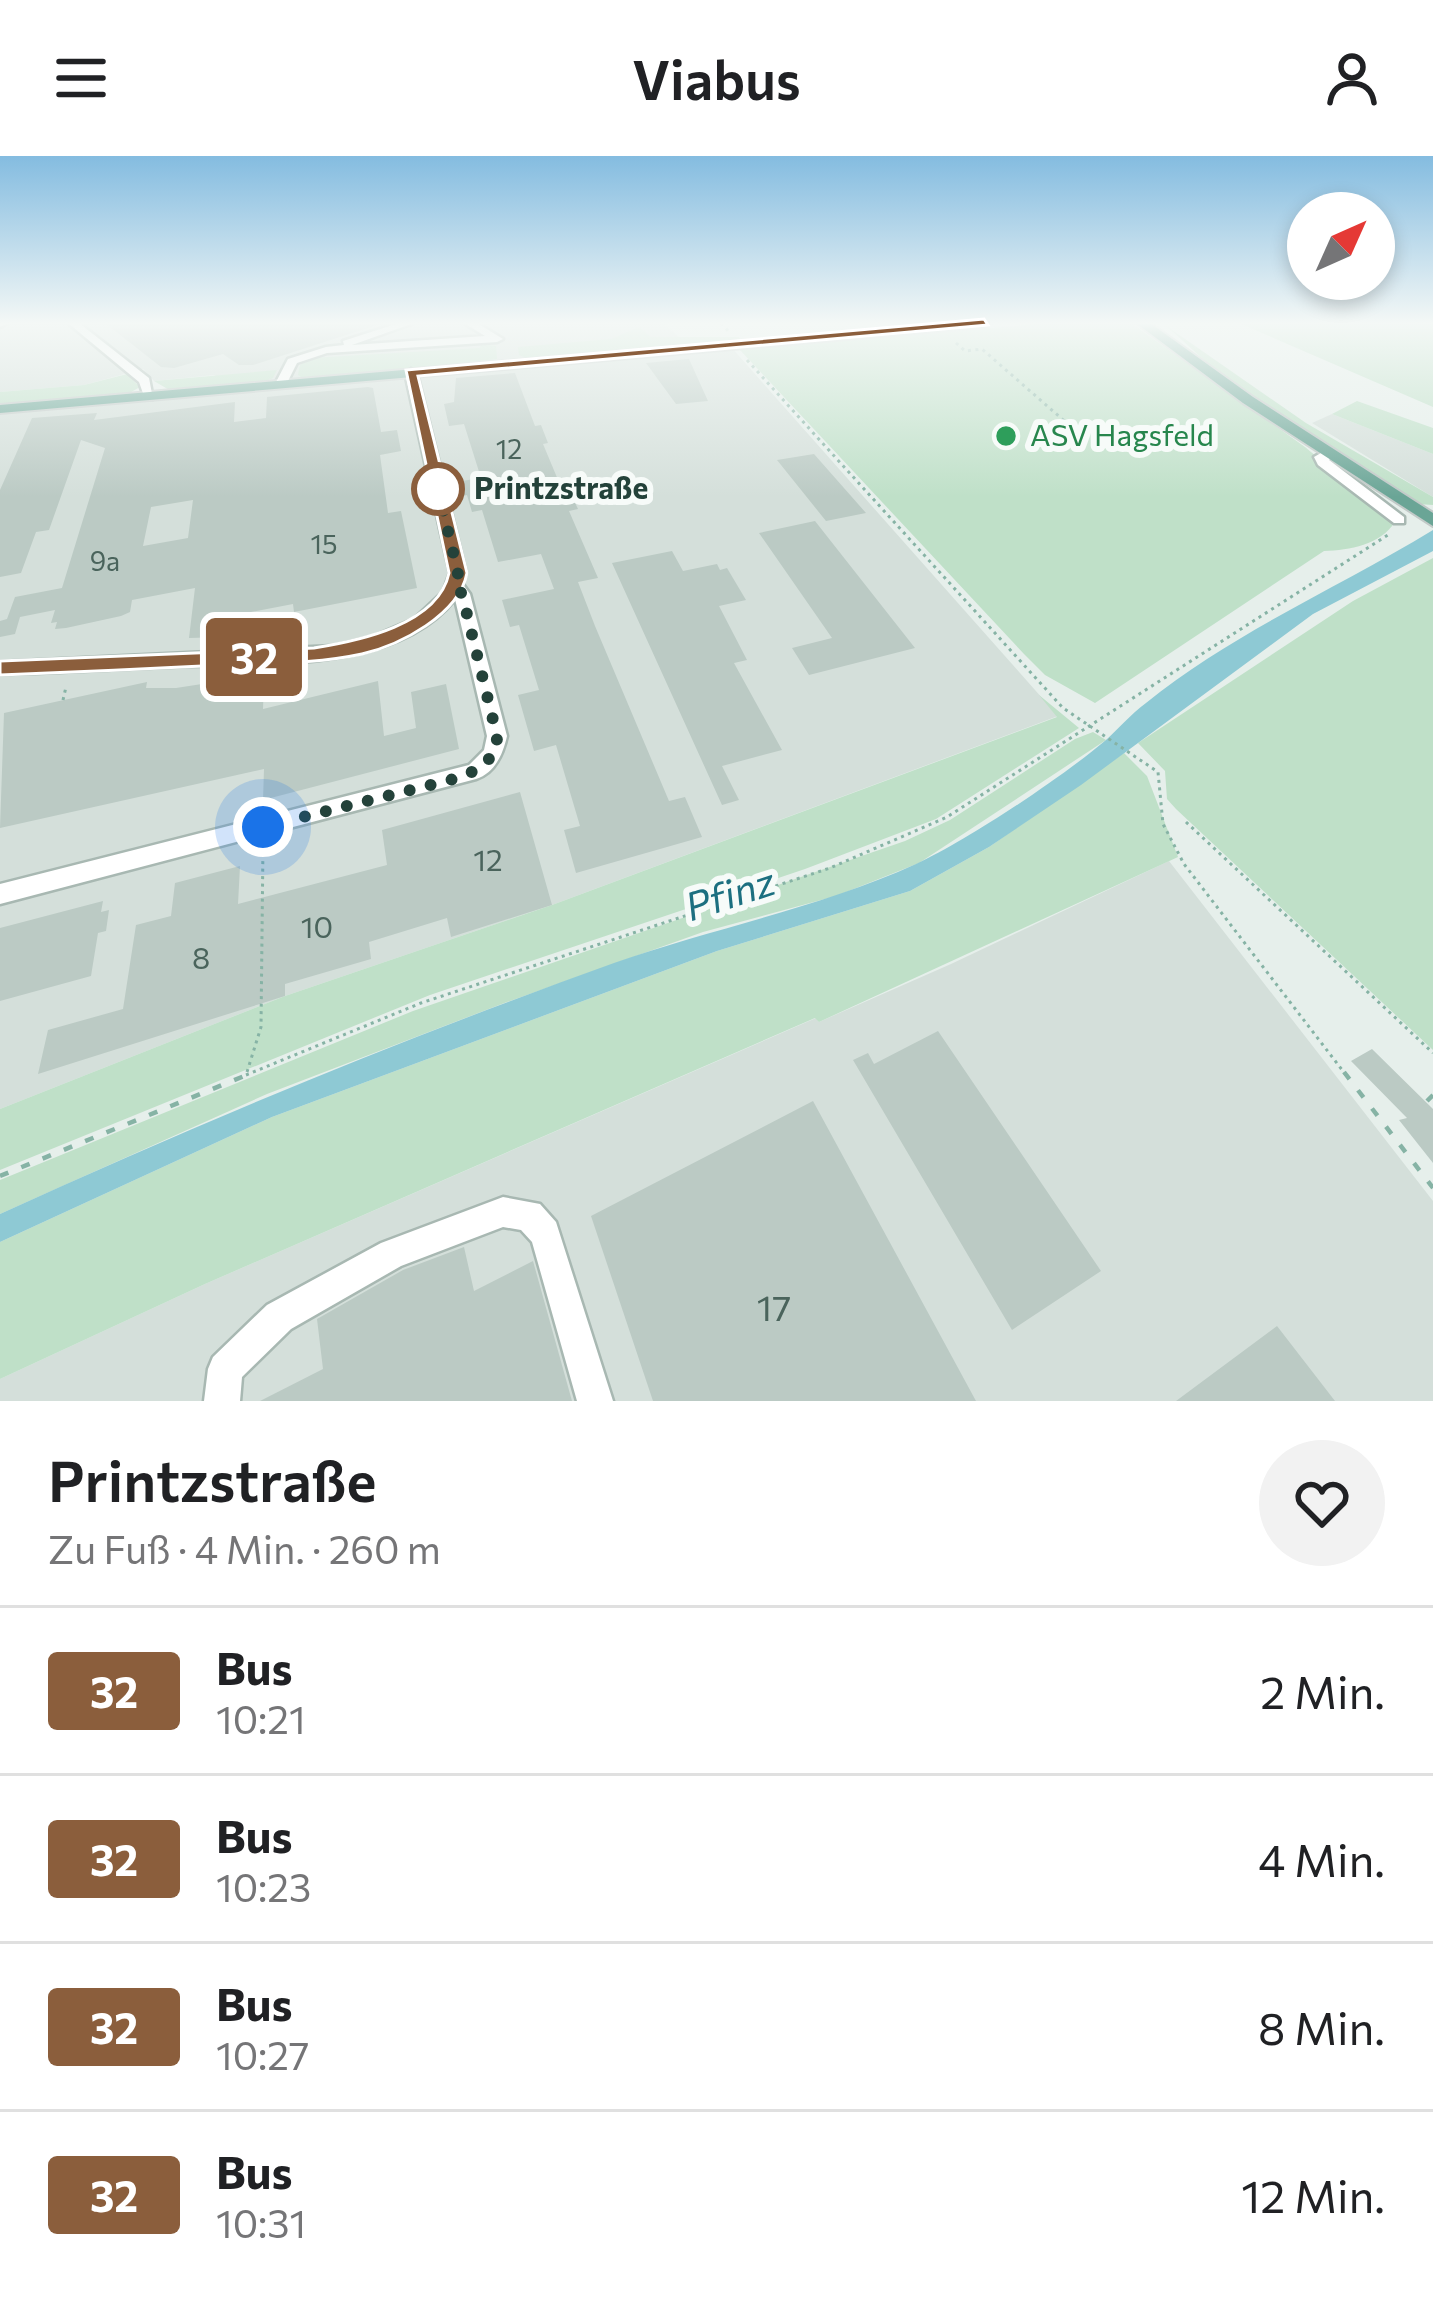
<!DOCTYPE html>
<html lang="de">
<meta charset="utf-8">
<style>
body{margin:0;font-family:Commissioner,sans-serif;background:#f2f2f2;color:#202124;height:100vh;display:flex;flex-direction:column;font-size:45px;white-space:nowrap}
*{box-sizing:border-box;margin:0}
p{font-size:39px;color:#757577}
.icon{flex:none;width:66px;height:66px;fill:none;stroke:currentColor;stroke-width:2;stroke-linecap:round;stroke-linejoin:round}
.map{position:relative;height:1245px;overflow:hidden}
.sheet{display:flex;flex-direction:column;background:#fff;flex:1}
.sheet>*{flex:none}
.badge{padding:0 24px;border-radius:9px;font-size:42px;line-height:78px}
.needle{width:78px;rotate:45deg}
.tools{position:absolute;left:1287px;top:36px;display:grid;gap:24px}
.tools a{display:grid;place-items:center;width:108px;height:108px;border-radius:50%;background:#fff;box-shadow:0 6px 18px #0003;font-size:60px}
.you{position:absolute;width:60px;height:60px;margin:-30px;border:9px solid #fff;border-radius:50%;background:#1a73e8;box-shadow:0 0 0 18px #1a73e833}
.map>.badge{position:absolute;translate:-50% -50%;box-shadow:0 0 0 6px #fff}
.round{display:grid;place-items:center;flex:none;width:126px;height:126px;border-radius:63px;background:#f2f2f2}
.headline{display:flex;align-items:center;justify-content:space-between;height:204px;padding:0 48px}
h1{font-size:57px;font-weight:600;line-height:90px}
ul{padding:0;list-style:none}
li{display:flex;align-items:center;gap:36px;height:168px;padding:0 48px;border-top:3px solid #e0e0e0}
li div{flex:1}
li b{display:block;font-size:45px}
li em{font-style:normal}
li .badge{min-width:132px;font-weight:700;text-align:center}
header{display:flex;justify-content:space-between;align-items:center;height:156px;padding:0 48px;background:#fff;font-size:54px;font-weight:600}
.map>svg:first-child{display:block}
.built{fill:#d4dfda}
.green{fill:#bfe0c8}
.water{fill:#8ec9d4}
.building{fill:#bbcac4;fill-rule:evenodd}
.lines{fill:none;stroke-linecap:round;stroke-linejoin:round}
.minor-casing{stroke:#a8b8b2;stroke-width:5}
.major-casing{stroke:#c2cac8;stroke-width:4}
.path-far1{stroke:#86b3a5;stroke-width:3;stroke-dasharray:3 4.5;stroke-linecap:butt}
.path{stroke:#86b3a5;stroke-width:4.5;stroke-dasharray:9 14;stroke-linecap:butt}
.minor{fill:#fff;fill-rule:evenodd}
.major{fill:#6aa596;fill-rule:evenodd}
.line{fill:#8b5e3c;stroke:#fff;stroke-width:3}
.walk{stroke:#24423a;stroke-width:12;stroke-dasharray:0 21.6}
.leisure-dot{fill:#2e9e5b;stroke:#f7fbf9;stroke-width:4.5}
.stop-dot{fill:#fff;stroke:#8b5e3c;stroke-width:6}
.labels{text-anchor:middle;stroke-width:12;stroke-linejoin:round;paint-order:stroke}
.far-number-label{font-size:27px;fill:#4a645c}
.far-leisure-label{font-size:30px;fill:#27864d;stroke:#f7fbf9;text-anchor:start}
.far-stop-label{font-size:30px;font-weight:bold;fill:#24423a;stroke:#f7fbf9;text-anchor:start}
.number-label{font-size:30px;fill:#4a645c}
.near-number-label{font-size:36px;fill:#4a645c}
.water-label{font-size:39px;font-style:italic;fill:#1c6f80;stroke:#f7fbf9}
</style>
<header><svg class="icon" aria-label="menu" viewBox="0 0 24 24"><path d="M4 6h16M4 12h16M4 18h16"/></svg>Viabus<svg class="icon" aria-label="person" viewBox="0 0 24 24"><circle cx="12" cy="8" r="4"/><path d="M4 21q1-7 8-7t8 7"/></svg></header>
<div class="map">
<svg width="1433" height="1245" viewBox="0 0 1433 1245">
<rect width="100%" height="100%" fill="#e6efeb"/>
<path class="built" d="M0,167H663L682,184L731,191L1058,560L552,749L285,840L0,953V256L207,238L215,219L154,225L143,213L84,229L0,236Z
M1332,258L1433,298V341L1312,267Z
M1169,705L1433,1045V1245H0V1223L205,1128L816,862L819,866L951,808Z"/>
<path class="green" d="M1048,167H1131L1305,291L1395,366C1380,389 1350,394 1324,395L1095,547L1045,519L1024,498L740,194Z
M1162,167L1306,267L1433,341V349L1417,348C1355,308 1292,270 1233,228C1206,209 1187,186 1162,167Z
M1239,167H1433V251Z
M639,171L651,181H739L741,185L532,204L519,199L518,191L611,183Z
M481,188L496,190L497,203L306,224L298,219L300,209L310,202L480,192Z
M277,214L273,222L260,227L171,235L154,225Z
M127,218L140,231L124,240L0,250V236L84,229Z
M1357,245L1433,272V298L1332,258Z
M1433,402V894L1176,653L1167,643L1165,615L1138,587L1353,445Z
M1039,539L1079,572L936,663L805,713L430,839L0,1014V953L285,840L552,749L1057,561Z
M1093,576L1106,584L919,707L836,740L703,776L507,846L267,938L0,1058V1024L413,855L905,685L950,664L1075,583Z
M1124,597L1147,620L1178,701L819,866L815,862L205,1128L0,1223V1086L272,961L717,795L910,735L989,691Z"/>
<path class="water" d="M1433,374V395L1313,458L1081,629L989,691L910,735L717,795L272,961L0,1086V1058C201,966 405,882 614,807C713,772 819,752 916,708C968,684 1061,622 1106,584C1119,572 1131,558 1146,547C1234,476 1338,432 1433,374Z"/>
<path class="building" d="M105,167H377V169L253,209H239L223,198L174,212L161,211Z
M689,203L708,245L676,248L646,207Z
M515,217L535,270L541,269L548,287L543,288L561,331L567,330L578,353L569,355L598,422L578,426L595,470L669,645L685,641L702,681L576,717L564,674L580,670L556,589L534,595L518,539L539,534L519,469L510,471L502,444L554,433L541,398L498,406L482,354L472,356L467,339L459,341L455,326L481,322L464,268L449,270L444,248L454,246L456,222Z
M368,231L373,232L381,276L397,274L401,295L380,299L388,357L401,355L417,432L294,456L293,448L225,461L223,481L189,482L195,432L132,444L130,456L121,460L66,472L55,473L57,466L51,467L55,454L20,461L15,478L0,481V465L7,463L15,441L62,432L105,292L81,284L49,374L36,376L21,417L0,421V334L32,262L97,257L94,264L235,246L234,266L266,262L267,241ZM193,344L188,382L143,390L151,351Z
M814,298L866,357L826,365L777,304Z
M815,365L915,492L809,519L792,492L832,482L759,377Z
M672,395L683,415L717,408L720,414L727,412L746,444L719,450L747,504L734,507L782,594L722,610L739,644L722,649L612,407Z
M264,524L263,553L378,525L384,580L416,572L411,536L446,528L459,593L263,644L264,613L0,672L4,557L147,526L146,532H176L202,528L201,537Z
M520,636L552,749L451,781L447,762L369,786L371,803L285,828V840L38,918L48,874L123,853L136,769L171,760L175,727L240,710L238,748L387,709L382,674Z
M103,745L101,756L109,754L106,775L98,777L91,820L0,845V772Z
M938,875L1101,1115L1012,1174L853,904L868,897L874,908Z
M1372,893L1433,953V1007L1399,964L1407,962L1351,905Z
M813,945L976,1245H653L591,1060Z
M464,1091L474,1135L533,1105L572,1245H260L323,1213L317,1163L403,1114Z
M1277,1170L1335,1245H1176Z"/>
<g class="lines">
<defs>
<path id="minor" d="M0,167H8L0,171Z
M68,167H79L149,222L153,243H145L139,226Z
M399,167H414L352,189L485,180L464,167H477L503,183L497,186L327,197L297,207L285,231L275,228L288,203L326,191L344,189L343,185Z
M411,213L417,217L466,417L462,427L470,438L507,580C503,598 495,617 476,623L0,748V728L469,609L484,594L487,580L455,443C398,516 269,507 185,510C123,513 62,516 0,518V506L334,490L372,481L414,463L443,436L450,417L405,217Z
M1328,293L1335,297L1329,304L1404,361V367H1394L1318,309L1314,301Z
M503,1041L540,1048L556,1066L613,1245H577L532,1086L521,1074L503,1071L401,1110L291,1173L242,1221L240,1245H204L208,1213L213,1201L267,1149L381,1087Z"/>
<path id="major" d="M945,167H991L985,171L0,257V249Z
M1136,167H1150L1253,241L1433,357V370L1243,247Z"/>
</defs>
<use href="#minor" class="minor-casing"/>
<use href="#major" class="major-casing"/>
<path class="path-far1" d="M721,167L729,176
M956,187L965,195L982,193L1085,283
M747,204L1063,552L1158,616L1163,668L1184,708L1346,919
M63,544L66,531
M1186,666L1433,897
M247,916L261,871L263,688
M246,919L421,847L830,712L947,661L1391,377"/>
<path class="path" d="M1344,916L1433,1032
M1427,945L1433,939
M0,1020L254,916"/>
<use href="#minor" class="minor"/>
<use href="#major" class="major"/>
</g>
<linearGradient id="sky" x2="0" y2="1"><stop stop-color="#84bce0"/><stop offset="0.49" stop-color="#f4f8f6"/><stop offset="1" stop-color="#f4f8f6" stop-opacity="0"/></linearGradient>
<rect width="1433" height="341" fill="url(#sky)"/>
<path class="line" d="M984,163L988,169L418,220L467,417C459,459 400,489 362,498C316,508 269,507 223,509C149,513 74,516 0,519V505L314,492C358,485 438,469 449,417L406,214Z"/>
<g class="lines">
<path class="walk" d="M263,671L458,622C478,614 497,604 497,580L462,438L455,429L458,417L438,333"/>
</g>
<circle class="leisure-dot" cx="1006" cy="280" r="12"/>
<circle class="stop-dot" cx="438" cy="333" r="24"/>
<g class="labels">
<g class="far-number-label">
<text x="509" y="303">12</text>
<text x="324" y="398">15</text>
<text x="105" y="415">9a</text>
</g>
<g class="far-leisure-label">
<text x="1030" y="290">ASV Hagsfeld</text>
</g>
<g class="far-stop-label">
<text x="474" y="343">Printzstraße</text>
</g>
<g class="number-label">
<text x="488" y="715">12</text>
<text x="317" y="782">10</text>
<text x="201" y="813">8</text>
</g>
<g class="near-number-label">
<text x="774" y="1165">17</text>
</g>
<g class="water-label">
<text transform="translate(730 738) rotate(-18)" y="14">Pfinz</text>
</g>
</g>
</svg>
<div class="tools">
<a><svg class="needle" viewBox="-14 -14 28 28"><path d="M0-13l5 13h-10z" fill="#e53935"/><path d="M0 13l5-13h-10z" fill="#757577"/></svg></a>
</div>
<div class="you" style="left:263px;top:671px"></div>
<b class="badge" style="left:254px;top:501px;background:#8b5e3c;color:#fff">32</b>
</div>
<section class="sheet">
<div class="headline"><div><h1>Printzstraße</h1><p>Zu Fuß · 4 Min. · 260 m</p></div><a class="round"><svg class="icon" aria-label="heart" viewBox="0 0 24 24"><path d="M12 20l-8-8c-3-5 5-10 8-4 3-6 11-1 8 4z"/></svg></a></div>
<ul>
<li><span class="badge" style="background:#8b5e3c;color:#fff">32</span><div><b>Bus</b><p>10:21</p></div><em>2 Min.</em></li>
<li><span class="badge" style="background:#8b5e3c;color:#fff">32</span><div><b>Bus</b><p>10:23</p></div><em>4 Min.</em></li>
<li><span class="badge" style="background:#8b5e3c;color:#fff">32</span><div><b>Bus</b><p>10:27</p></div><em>8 Min.</em></li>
<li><span class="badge" style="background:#8b5e3c;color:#fff">32</span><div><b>Bus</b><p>10:31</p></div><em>12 Min.</em></li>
</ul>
</section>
